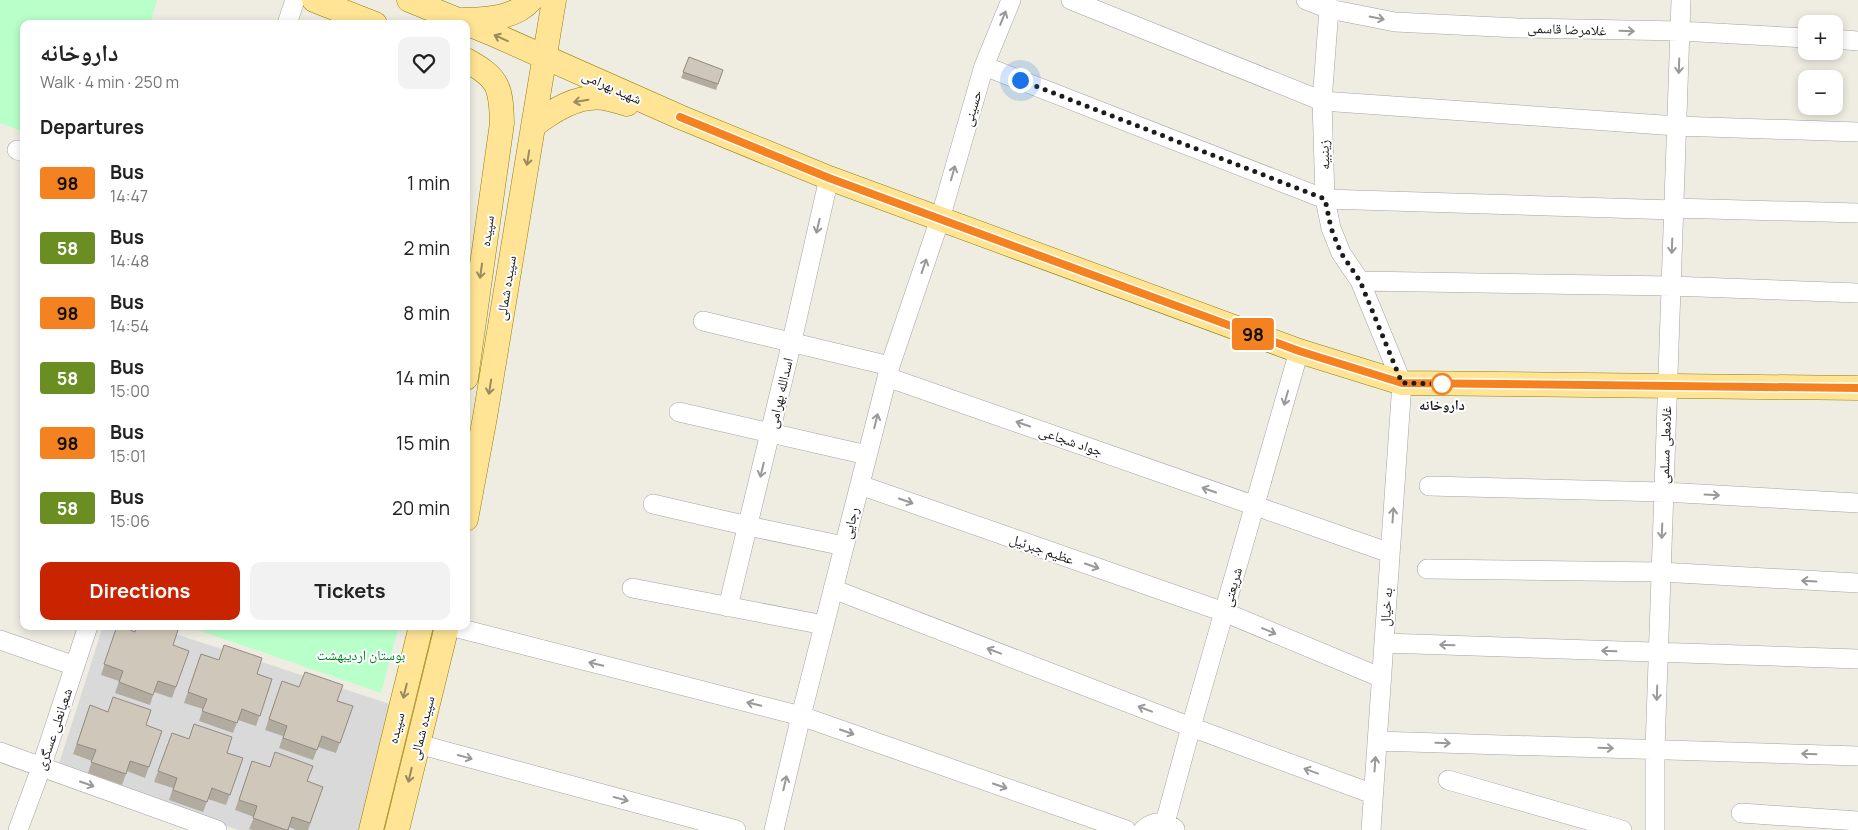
<!DOCTYPE html>
<meta charset="utf-8">
<style>
body{margin:0;font-family:Manrope,"Noto Naskh Arabic",sans-serif;background:#f2f2f2;color:#222;height:100vh;display:flex;flex-direction:column;font-size:19px;white-space:nowrap}
*{box-sizing:border-box;margin:0}
p{font-size:16px;color:#767676}
.icon{flex:none;width:28px;height:28px;fill:none;stroke:currentColor;stroke-width:2;stroke-linecap:round;stroke-linejoin:round}
.map{position:relative;flex:1;overflow:hidden}
.side{position:absolute;left:20px;top:20px;width:450px;height:610px;display:flex;flex-direction:column;background:#fff;border-radius:10px;box-shadow:0 2px 8px #0003}
.side>*{flex:none}
.badge{padding:0 10px;border-radius:4px;font-size:18px;line-height:32px}
.tools{position:absolute;left:1798px;top:15px;display:grid;gap:10px}
.tools a{display:grid;place-items:center;width:45px;height:45px;border-radius:10px;background:#fff;box-shadow:0 2px 8px #0003;font-size:25px}
.you{position:absolute;width:25px;height:25px;margin:-12px;border:4px solid #fff;border-radius:50%;background:#1a73e8;box-shadow:0 0 0 8px #1a73e833}
.map>.badge{position:absolute;translate:-50% -50%;box-shadow:0 0 0 2px #fff}
h2{padding:0 20px;font-size:19px;line-height:45px}
.round{display:grid;place-items:center;flex:none;width:52px;height:52px;border-radius:10px;background:#f2f2f2}
.head{display:flex;align-items:center;justify-content:space-between;height:85px;padding:0 20px}
h1{font-size:24px;font-weight:700;line-height:38px}
.cta{display:flex;gap:10px;margin-top:auto;padding:10px 20px}
.cta a{flex:1;height:58px;border-radius:10px;background:#c82400;color:#fff;font-size:20px;font-weight:700;line-height:58px;text-align:center}
.cta a+a{background:#f2f2f2;color:#222}
ul{padding:0;list-style:none}
li{display:flex;align-items:center;gap:15px;height:65px;padding:0 20px}
li div{flex:1}
li b{display:block;font-size:19px}
li em{font-style:normal}
li .badge{min-width:55px;font-weight:700;text-align:center}
.map>svg:first-child{display:block}
.residential{fill:#dad9d9}
.park{fill:#b8ffca}
.lines{fill:none;stroke-linecap:round;stroke-linejoin:round}
.minor-casing{stroke:#a3a3a3;stroke-width:20}
.major-casing{stroke:#947e00;stroke-width:25}
.minor{stroke:#fff;stroke-width:19}
.major{stroke:#ffe495;stroke-width:24}
.wall{fill:#b2ab9f}
.building{fill:#cfc7b9;stroke:#918b82}
.oneway{stroke:#999}
.oneway2{stroke:#998a5f}
.line-casing{stroke:#fff;stroke-width:11}
.line{stroke:#f58220;stroke-width:8}
.walk{stroke:#1c1c1c;stroke-width:5;stroke-dasharray:0 9}
.stop-dot{fill:#fff;stroke:#f58220;stroke-width:2.5}
.labels{text-anchor:middle;stroke-width:4;stroke-linejoin:round;paint-order:stroke}
.street-label{font-size:14px;fill:#1c1c1c;stroke:#fff}
.stop-label{font-size:14px;font-weight:bold;fill:#1c1c1c;stroke:#fff}
.park-label{font-size:14px;fill:#018323;stroke:#fff}
</style>
<div class="map">
<svg width="1858" height="830" viewBox="0 0 1858 830">
<rect width="100%" height="100%" fill="#efede1"/>
<path class="residential" d="M103,626H151L393,705L361,830H238L58,767Z"/>
<path class="park" d="M0,0H157L150,24H24V132L0,123Z
M186,626H399L381,693Z"/>
<g class="lines">
<defs>
<path id="minor" d="M1071,0L1322,101L1677,126L1858,132
M1306,0L1329,9L1395,22L1518,28L1680,31L1806,38
M1327,0L1329,9L1322,101L1325,199L1331,228L1341,253L1360,281L1402,383L1371,830
M287,24L295,0
M1834,39L1858,41
M984,66L1325,199L1674,210
M17,150L24,152
M1674,208L1858,213
M1360,281L1671,286L1858,293
M703,321L890,366
M887,377L1390,553
M679,412L867,455
M860,485L1224,612L1382,678
M1429,486L1664,492L1858,503
M653,504L748,526L844,546
M1427,569L1661,572L1858,583
M632,588L824,625
M833,589L1191,727L1373,794
M728,607L789,354L829,178
M450,626L801,716L1126,830
M0,640L75,666
M1384,643L1858,659
M1377,741L1858,756
M418,744L736,830
M0,752L217,830
M1448,780L1622,830
M1741,813L1858,821
M1165,823L1191,727L1299,351
M18,830L41,768L88,626
M774,830L801,716L890,366L940,219L984,66L1011,0
M1143,830C1153,821 1165,820 1175,829
M1655,830V749L1681,0"/>
<path id="major" d="M314,0L375,24
M409,0L495,35L680,117L829,178L1299,351L1402,383L1858,388
M463,20C487,19 514,19 531,0
M466,60C499,78 501,87 502,123L466,378
M533,126C552,111 578,94 604,98C612,99 619,102 627,104
M466,519L485,417L554,0
M371,830L421,626
M397,830L447,626"/>
</defs>
<use href="#minor" class="minor-casing"/>
<use href="#major" class="major-casing"/>
<use href="#minor" class="minor"/>
<use href="#major" class="major"/>
</g>
<path class="wall" d="M689,57L723,70L716,90L681,78Z
M117,626L189,651L172,698L154,692L150,705L115,693L119,681L101,675Z
M201,654L272,679L256,726L238,720L233,733L199,721L203,709L184,703Z
M282,681L353,706L336,753L318,747L313,760L279,748L283,736L265,730Z
M90,705L162,731L145,778L127,771L122,785L88,773L92,761L73,754Z
M172,733L243,758L226,805L208,799L203,812L169,800L173,788L154,782Z
M252,761L323,787L308,830H296L289,827L288,830H252L249,829L254,817L235,810Z"/>
<path class="building" d="M689,57L723,70L718,84L683,72Z
M117,626H120L135,632L137,626H168L178,630L173,645L189,651L176,687L158,681L153,695L119,682L123,671L104,664Z
M224,645L262,658L257,674L272,679L260,716L242,709L237,723L202,711L207,699L188,692L201,654L219,660Z
M305,672L343,685L337,701L353,706L340,743L322,736L317,750L283,738L287,726L269,719L282,681L299,687Z
M113,697L151,710L146,725L162,731L149,767L130,761L126,774L91,762L96,750L77,744L90,705L108,712Z
M194,724L232,737L227,753L243,758L230,795L212,788L207,802L173,790L177,778L158,771L172,733L189,739Z
M275,752L313,766L307,781L323,787L310,823L292,817L288,830H286L253,818L257,806L239,800L252,761L270,767Z"/>
<defs><path id="oneway-shaft" d="M-6 0H5M1.5-3L5.5 0L1.5 3" fill="none" stroke-width="1.6" stroke-linecap="round" stroke-linejoin="round" transform="scale(1.25)"/></defs>
<g class="oneway">
<use href="#oneway-shaft" transform="translate(1003 18) rotate(-68)"/>
<use href="#oneway-shaft" transform="translate(1377 18) rotate(11)"/>
<use href="#oneway-shaft" transform="translate(1627 31) rotate(2)"/>
<use href="#oneway-shaft" transform="translate(1679 66) rotate(92)"/>
<use href="#oneway-shaft" transform="translate(953 173) rotate(-74)"/>
<use href="#oneway-shaft" transform="translate(818 226) rotate(103)"/>
<use href="#oneway-shaft" transform="translate(1672 246) rotate(92)"/>
<use href="#oneway-shaft" transform="translate(924 266) rotate(-71)"/>
<use href="#oneway-shaft" transform="translate(1286 398) rotate(106)"/>
<use href="#oneway-shaft" transform="translate(876 421) rotate(-76)"/>
<use href="#oneway-shaft" transform="translate(1023 424) rotate(-161)"/>
<use href="#oneway-shaft" transform="translate(762 470) rotate(104)"/>
<use href="#oneway-shaft" transform="translate(1209 490) rotate(-161)"/>
<use href="#oneway-shaft" transform="translate(1712 495) rotate(3)"/>
<use href="#oneway-shaft" transform="translate(906 501) rotate(19)"/>
<use href="#oneway-shaft" transform="translate(1393 515) rotate(-86)"/>
<use href="#oneway-shaft" transform="translate(1662 531) rotate(92)"/>
<use href="#oneway-shaft" transform="translate(1092 566) rotate(19)"/>
<use href="#oneway-shaft" transform="translate(1809 581) rotate(-177)"/>
<use href="#oneway-shaft" transform="translate(1269 631) rotate(23)"/>
<use href="#oneway-shaft" transform="translate(1447 645) rotate(-178)"/>
<use href="#oneway-shaft" transform="translate(994 651) rotate(-159)"/>
<use href="#oneway-shaft" transform="translate(1609 651) rotate(-178)"/>
<use href="#oneway-shaft" transform="translate(596 664) rotate(-166)"/>
<use href="#oneway-shaft" transform="translate(1657 693) rotate(92)"/>
<use href="#oneway-shaft" transform="translate(754 704) rotate(-166)"/>
<use href="#oneway-shaft" transform="translate(1145 709) rotate(-159)"/>
<use href="#oneway-shaft" transform="translate(847 732) rotate(19)"/>
<use href="#oneway-shaft" transform="translate(1443 743) rotate(2)"/>
<use href="#oneway-shaft" transform="translate(1606 748) rotate(2)"/>
<use href="#oneway-shaft" transform="translate(1809 754) rotate(-178)"/>
<use href="#oneway-shaft" transform="translate(465 757) rotate(15)"/>
<use href="#oneway-shaft" transform="translate(1375 764) rotate(-86)"/>
<use href="#oneway-shaft" transform="translate(1311 771) rotate(-160)"/>
<use href="#oneway-shaft" transform="translate(785 783) rotate(-77)"/>
<use href="#oneway-shaft" transform="translate(87 784) rotate(19)"/>
<use href="#oneway-shaft" transform="translate(1000 786) rotate(19)"/>
<use href="#oneway-shaft" transform="translate(621 799) rotate(15)"/>
</g>
<g class="oneway2">
<use href="#oneway-shaft" transform="translate(501 38) rotate(-156)"/>
<use href="#oneway-shaft" transform="translate(581 101) rotate(171)"/>
<use href="#oneway-shaft" transform="translate(528 158) rotate(99)"/>
<use href="#oneway-shaft" transform="translate(481 271) rotate(98)"/>
<use href="#oneway-shaft" transform="translate(490 387) rotate(99)"/>
<use href="#oneway-shaft" transform="translate(405 691) rotate(104)"/>
<use href="#oneway-shaft" transform="translate(410 775) rotate(103)"/>
</g>
<g class="lines">
<defs>
<path id="line" d="M680,117L829,178L940,219L1299,351L1402,383L1858,388"/>
</defs>
<use href="#line" class="line-casing"/>
<use href="#line" class="line"/>
<path class="walk" d="M1020,80L1325,199L1331,228L1341,253L1360,281L1402,383L1442,384"/>
</g>
<circle class="stop-dot" cx="1442" cy="384" r="10"/>
<g class="labels">
<g class="street-label">
<text transform="translate(1567 29) rotate(2)" y="5">غلامرضا قاسمی</text>
<text transform="translate(612 87) rotate(24)" y="5">شهید بهرامی</text>
<text transform="translate(972 108) rotate(-74)" y="5">حسینی</text>
<text transform="translate(1324 155) rotate(-92)" y="5">زینبیه</text>
<text transform="translate(487 231) rotate(-82)" y="5">سپیده</text>
<text transform="translate(506 288) rotate(-81)" y="5">سپیده شمالی</text>
<text transform="translate(780 393) rotate(-77)" y="5">اسدالله بهرامی</text>
<text transform="translate(1071 441) rotate(19)" y="5">جواد شجاعی</text>
<text transform="translate(1665 445) rotate(-88)" y="5">غلامعلی مسلمی</text>
<text transform="translate(850 523) rotate(-76)" y="5">رجایی</text>
<text transform="translate(1042 549) rotate(19)" y="5">عظیم جبرئیل</text>
<text transform="translate(1232 587) rotate(-74)" y="5">شریعتی</text>
<text transform="translate(1386 607) rotate(-86)" y="5">به خیال</text>
<text transform="translate(396 728) rotate(-76)" y="5">سپیده</text>
<text transform="translate(422 728) rotate(-76)" y="5">سپیده شمالی</text>
<text transform="translate(54 729) rotate(-71)" y="5">شعبانعلی عسگری</text>
</g>
<g class="stop-label">
<text x="1442" y="410">داروخانه</text>
</g>
<g class="park-label">
<text x="361" y="660">بوستان اردیبهشت</text>
</g>
</g>
</svg>
<div class="tools">
<a>+</a>
<a>−</a>
</div>
<div class="you" style="left:1020px;top:80px"></div>
<b class="badge" style="left:1253px;top:334px;background:#f58220;color:#111">98</b>
<section class="side">
<div class="head"><div><h1>داروخانه</h1><p>Walk · 4 min · 250 m</p></div><a class="round"><svg class="icon" aria-label="heart" viewBox="0 0 24 24"><path d="M12 20l-8-8c-3-5 5-10 8-4 3-6 11-1 8 4z"/></svg></a></div>
<h2>Departures</h2>
<ul>
<li><span class="badge" style="background:#f58220;color:#111">98</span><div><b>Bus</b><p>14:47</p></div><em>1 min</em></li>
<li><span class="badge" style="background:#6b8e23;color:#fff">58</span><div><b>Bus</b><p>14:48</p></div><em>2 min</em></li>
<li><span class="badge" style="background:#f58220;color:#111">98</span><div><b>Bus</b><p>14:54</p></div><em>8 min</em></li>
<li><span class="badge" style="background:#6b8e23;color:#fff">58</span><div><b>Bus</b><p>15:00</p></div><em>14 min</em></li>
<li><span class="badge" style="background:#f58220;color:#111">98</span><div><b>Bus</b><p>15:01</p></div><em>15 min</em></li>
<li><span class="badge" style="background:#6b8e23;color:#fff">58</span><div><b>Bus</b><p>15:06</p></div><em>20 min</em></li>
</ul>
<div class="cta"><a>Directions</a><a>Tickets</a></div>
</section>
</div>
